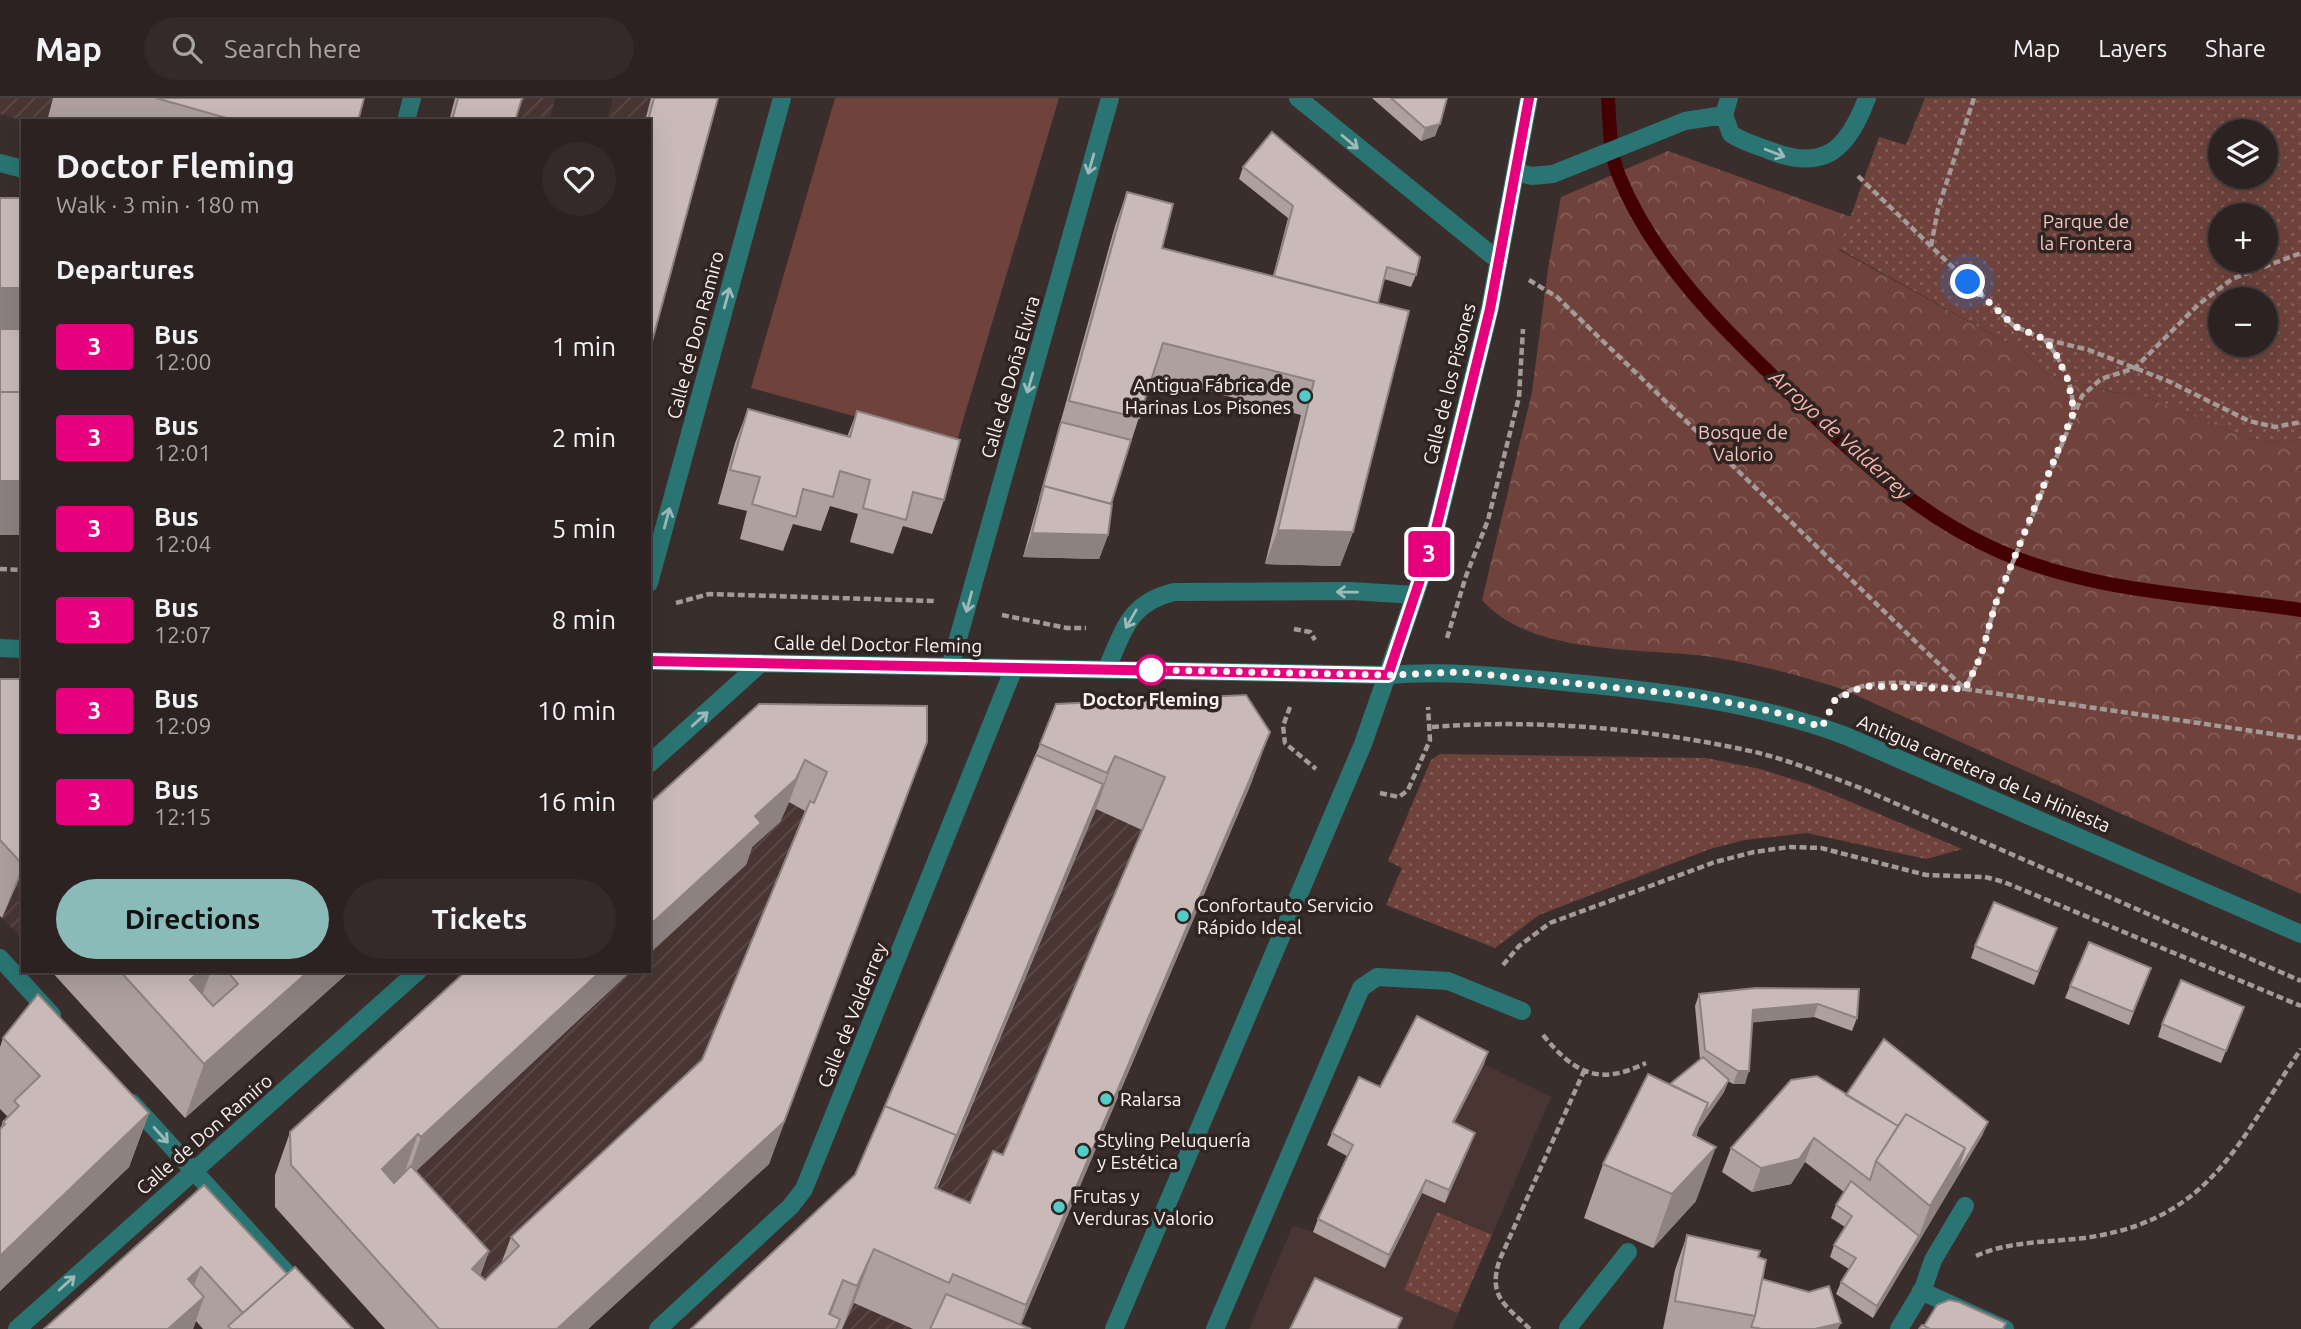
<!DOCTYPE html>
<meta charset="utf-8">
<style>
body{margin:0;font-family:Ubuntu,sans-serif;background:#342a2a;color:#f1f3f6;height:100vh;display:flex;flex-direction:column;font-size:26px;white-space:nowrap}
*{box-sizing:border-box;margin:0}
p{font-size:23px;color:#a6a4a5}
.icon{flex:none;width:38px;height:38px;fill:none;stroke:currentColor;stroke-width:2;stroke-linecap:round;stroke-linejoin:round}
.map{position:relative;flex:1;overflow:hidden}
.side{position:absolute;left:21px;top:21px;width:630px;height:854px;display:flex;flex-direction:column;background:#2c2221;border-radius:0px;box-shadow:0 7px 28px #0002,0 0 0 2px #483f3f}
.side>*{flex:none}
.badge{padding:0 14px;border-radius:5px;font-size:24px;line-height:46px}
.fabs{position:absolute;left:2208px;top:21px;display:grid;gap:14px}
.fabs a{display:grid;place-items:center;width:70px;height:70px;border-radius:50%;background:#2c2221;box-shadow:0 7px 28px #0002,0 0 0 2px #483f3f;font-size:35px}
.you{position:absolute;width:35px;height:35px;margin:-18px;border:5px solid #fff;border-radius:50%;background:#1a73e8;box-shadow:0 0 0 10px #1a73e833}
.map>.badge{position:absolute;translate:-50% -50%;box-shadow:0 0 0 4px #fff}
h2{padding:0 35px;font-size:26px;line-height:63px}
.round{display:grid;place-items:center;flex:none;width:74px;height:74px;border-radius:37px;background:#342a2a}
.summary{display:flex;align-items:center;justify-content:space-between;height:119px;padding:0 35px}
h1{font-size:33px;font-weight:700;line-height:52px}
.button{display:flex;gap:14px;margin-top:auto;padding:14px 35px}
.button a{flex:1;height:80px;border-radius:42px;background:#8bbbb9;color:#111;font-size:28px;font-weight:700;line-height:80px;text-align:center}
.button a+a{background:#342a2a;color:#f1f3f6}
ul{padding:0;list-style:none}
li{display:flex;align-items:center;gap:21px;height:91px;padding:0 35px}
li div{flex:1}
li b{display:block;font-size:26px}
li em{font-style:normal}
li .badge{min-width:77px;font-weight:700;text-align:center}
header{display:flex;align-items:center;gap:42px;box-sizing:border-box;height:98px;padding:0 35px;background:#2c2221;border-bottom:2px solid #483f3f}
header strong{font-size:33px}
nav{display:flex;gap:38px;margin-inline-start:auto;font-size:24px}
.search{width:490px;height:63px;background:#342a2a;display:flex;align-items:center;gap:18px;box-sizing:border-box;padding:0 24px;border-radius:38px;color:#a6a4a5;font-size:26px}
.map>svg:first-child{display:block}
.built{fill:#493633}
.industrial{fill:url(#industrial-furrows)}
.forest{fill:url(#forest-crowns)}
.park{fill:url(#park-dots);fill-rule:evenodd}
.pitch{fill:#6f433c}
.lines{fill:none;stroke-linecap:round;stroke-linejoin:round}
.stream{stroke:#400;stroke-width:14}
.path{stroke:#a49a98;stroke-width:4.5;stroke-dasharray:7 3.5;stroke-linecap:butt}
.minor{stroke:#2a7573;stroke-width:18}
.wall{fill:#ada09d;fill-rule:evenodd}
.shaded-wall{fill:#8d8280}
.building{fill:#c9bab7;stroke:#8d8280;stroke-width:2}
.oneway{stroke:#9dbab8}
.line-casing{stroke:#fff;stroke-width:16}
.line{stroke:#e6007e;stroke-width:10}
.walk{stroke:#fbf3f1;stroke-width:7;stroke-dasharray:0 12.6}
.poi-dot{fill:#53cdc9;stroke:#302422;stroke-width:2.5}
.stop-dot{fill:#fff;stroke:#e6007e;stroke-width:3.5}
.labels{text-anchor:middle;stroke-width:7;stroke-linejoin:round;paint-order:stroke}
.park-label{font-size:19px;fill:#f2c5be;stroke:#302422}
.street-label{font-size:19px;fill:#fbf3f1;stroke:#302422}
.poi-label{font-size:19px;fill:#fbf3f1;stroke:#302422;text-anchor:start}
.stop-label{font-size:19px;font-weight:bold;fill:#fbf3f1;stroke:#302422}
.water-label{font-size:21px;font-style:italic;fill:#f6b4aa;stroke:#302422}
</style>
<header>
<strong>Map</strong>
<div class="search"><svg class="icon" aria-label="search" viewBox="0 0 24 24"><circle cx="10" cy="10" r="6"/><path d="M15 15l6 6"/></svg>Search here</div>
<nav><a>Map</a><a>Layers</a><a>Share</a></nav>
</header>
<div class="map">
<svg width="2301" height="1231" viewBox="0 0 2301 1231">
<defs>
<pattern id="industrial-furrows" width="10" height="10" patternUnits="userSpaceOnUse" patternTransform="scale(1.75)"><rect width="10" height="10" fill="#493633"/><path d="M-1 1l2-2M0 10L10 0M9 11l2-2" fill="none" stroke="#5b4a47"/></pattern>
<pattern id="forest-crowns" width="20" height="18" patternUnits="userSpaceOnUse" patternTransform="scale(1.75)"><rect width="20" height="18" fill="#6f433c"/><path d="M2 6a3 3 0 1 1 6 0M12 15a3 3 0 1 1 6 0" fill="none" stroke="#845f59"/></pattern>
<pattern id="park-dots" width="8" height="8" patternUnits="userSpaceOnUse" patternTransform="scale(1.75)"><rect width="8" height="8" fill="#6f433c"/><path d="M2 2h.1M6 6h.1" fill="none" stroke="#845f59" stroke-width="1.8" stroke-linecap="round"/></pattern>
</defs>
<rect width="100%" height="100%" fill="#3a2e2c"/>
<path class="built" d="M1412,931L1551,999L1452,1231H1249L1293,1127L1313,1134L1348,1059L1327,1047L1354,992L1376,1001Z"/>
<path class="industrial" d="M0,0H53L47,23H24L0,16Z
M518,0H555L549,23H512Z
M613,0H651L645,23H607Z
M789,704L811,717L686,1005L469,1225L403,1079L631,873H649V856L739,761L780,724Z
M1096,711L1145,733L983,1111L936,1091Z
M23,772V838L21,840L2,820Z
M854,1205L913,1231H842Z"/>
<path class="forest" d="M1668,53L1851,119L1839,152L2024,254L2046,276L2111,294L2139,296L2250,341L2280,344L2301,341V796L1842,591C1799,577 1756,566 1712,559C1640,549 1533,559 1482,502L1532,294L1548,171L1561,99Z"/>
<path class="park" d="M1925,0H2301V341L2280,344L2250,341L2139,296L2112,294L2046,276L2024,254L1839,151L1879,39L1906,47ZM2266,33V79H2221V33ZM2266,117V163H2221V117ZM2221,201H2266V247H2221Z
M1440,656L1706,660L1760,671L1808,686L1962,751L1926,761L1807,735L1745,742L1710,751L1539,817L1495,850L1386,807L1402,770L1388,763L1431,662Z
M1437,1114L1492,1137L1458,1215L1404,1192Z"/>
<path class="pitch" d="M835,0H1059L956,346L751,290Z"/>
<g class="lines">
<path class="stream" d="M1608,0C1610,26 1609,54 1619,78C1654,164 1722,229 1788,293C1853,356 1916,417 2001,454C2096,495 2201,497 2301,512"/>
<path class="path" d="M1858,78L2014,228L2044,241L2089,252L2168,283L2249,323L2275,329L2301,324
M1931,148L1938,111L1974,0
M1529,182L1557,199L1965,591L2301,640
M2044,241C2061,261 2073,285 2073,312
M0,471L23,472
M676,505L709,496L935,503
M1002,517L1067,530H1086
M1294,531L1310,534L1315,542
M1447,540L1466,478L1488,422L1519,299L1523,231
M1839,599C1871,575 1928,588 1965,591L1981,558L1995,507L2082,298L2101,281L2135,270L2199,206L2232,181L2301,155
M1290,609L1283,628L1285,645L1316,671
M1432,629C1534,621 1641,630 1741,651C1782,659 1820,675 1858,689L2301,883
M1380,695L1399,699L1408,692L1430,642L1428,609
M1503,867L1519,848L1550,825L1715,764L1754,754L1790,749L1821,750L1926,777L1985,779L2004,784L2301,908
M1543,937C1575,976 1599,988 1646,965
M1976,1158C2013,1141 2058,1145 2097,1138C2214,1117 2241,1039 2301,951
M1530,1231C1505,1207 1487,1198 1500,1161L1584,973"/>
<path class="minor" d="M1298,0L1499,163
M1729,0L1724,17L1731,36C1743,44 1758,48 1771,53C1826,74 1848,50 1867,0
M406,23L412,0
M0,65L23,71
M1516,74L1532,78L1553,76L1685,23L1724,17
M649,485L782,0
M0,550L23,551
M649,563L1388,577C1451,572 1511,579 1574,585C1668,594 1757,605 1846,638L2301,836
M950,569L1110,0
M1106,572C1124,533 1128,505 1174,494L1351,493L1415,497
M649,666L761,565
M0,860L52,917
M132,1005L301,1191
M1921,1193L2005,1231
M1568,1230L1628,1154
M17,1231L418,873
M658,1231L791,1108L804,1091L1014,570
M1114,1231L1363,646L1415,497L1433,443L1490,210L1529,0
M1215,1231L1361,890L1377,879L1448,883L1522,913
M1899,1231L1923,1191L1933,1162L1965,1108"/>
</g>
<path class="wall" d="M53,0H364L358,23H47Z
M455,0H522L515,23H449Z
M651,0H718L649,23H645Z
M1372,0H1447L1435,38L1421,43Z
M1243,69L1416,177L1411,189L1384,181L1378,205L1353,434L1340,468L1265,466L1301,317L1152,279L1111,406L1108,437L1099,461L1023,459L1115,128L1127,94L1162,150L1273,178L1288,120L1239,81Z
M748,311L847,339L857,313L944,402L932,436L903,428L893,456L850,444L858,416L830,408L821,433L793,426L783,453L740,441L747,413L718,406L735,345Z
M0,581L23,772L2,820L0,818Z
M927,608L769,1066L588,1231H385L275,1109V1077L290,1034L466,873H631L416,1073L489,1153L480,1178L485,1182L501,1166L511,1139L702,962L805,713L789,704L780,724L752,749L746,767L649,706Z
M1270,634L1250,688L1021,1227L1031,1231H913L854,1205L842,1231H691L855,1077L1040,646ZM1096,711L1142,732L1003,1057L970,1105L937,1091Z
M2057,830L2034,887L1971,860L1975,848Z
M2151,870L2129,927L2065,900L2070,888Z
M51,873H350L185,1020Z
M1859,891L1857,920L1852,933L1814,919L1752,924L1745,986H1733L1728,983L1724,994L1699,1030L1696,1039V1103L1653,1150L1584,1120L1603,1066L1670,986L1700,961L1695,908L1699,896Z
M2244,909L2221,965L2158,939L2162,926Z
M3,940L149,1015L129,1069L0,1193V1031L3,1024L8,1019L0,1011V949Z
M1488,954L1484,966L1454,1025L1470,1048L1445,1105L1422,1095L1385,1170L1313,1134L1318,1121L1347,1058L1327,1047L1332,1035L1380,989Z
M1846,997L1983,1036L1873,1220L1836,1196L1841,1184L1849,1171L1830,1159L1834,1147L1845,1129L1831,1120L1836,1107L1844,1094L1805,1064L1791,1086L1752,1094L1722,1074L1731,1050Z
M204,1087L287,1176L353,1231H203L196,1223L193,1231H44Z
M1687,1137L1758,1159L1762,1181L1838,1231H1663L1675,1172Z"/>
<path class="shaded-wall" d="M1440,26L1435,38L1421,43L1425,30Z
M0,190H23V244H0Z
M0,383H23V437H0Z
M1278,432L1353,434L1340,468L1265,466Z
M1032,435L1108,437L1099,461L1023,459Z
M1270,634L1250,688L1019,1231H1018L1026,1207Z
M21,639H23V694L1,693Z
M1115,658L1096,711L936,1091L935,1090L952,1049Z
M805,662L789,704L780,724L752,749L746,767L649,856V828L755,718Z
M911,687L769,1066L588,1231H557Z
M23,765V772L2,820Z
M200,873H211L196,913L190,882Z
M309,873H350L185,1020L204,966Z
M601,873H631L406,1082L421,1039Z
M1818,906L1814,919L1748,925L1753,912Z
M1488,954L1484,966L1448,1036L1453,1024Z
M1738,973H1749L1745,986H1733Z
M1729,982L1724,994L1699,1030L1689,1059L1692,1040L1708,1005Z
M149,1015L129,1069L0,1193V1158Z
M1988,1024L1983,1036L1873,1220L1877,1208L1919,1138L1930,1108L1965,1050Z
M1475,1035L1470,1048L1445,1105L1449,1092Z
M418,1036L403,1079L366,1114L382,1071Z
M1814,1040L1805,1064L1791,1086L1752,1094L1761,1070Z
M1716,1049L1696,1103L1653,1150L1672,1096Z
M1426,1082L1422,1095L1385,1170L1389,1157Z
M874,1151L854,1205L842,1231L857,1188Z
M489,1153L474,1196L472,1171Z
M201,1169L185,1212L188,1181Z
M843,1182L826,1231L829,1216Z
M204,1199L193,1231H168Z
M1841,1225L1838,1231H1815Z"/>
<path class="building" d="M156,0H364L358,23H237Z
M458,0H522L515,23H452Z
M654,0H718L649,255V23H648Z
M1391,0H1447L1440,26L1425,30Z
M1272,34L1420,159L1416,177L1387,169L1378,205L1274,178L1293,108L1243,69Z
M1127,94L1173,106L1162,150L1409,213L1353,434L1278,432L1314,283L1163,245L1139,320L1069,303Z
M0,100H23V190H0Z
M0,231H23V294H0Z
M0,294H23V383H0Z
M748,311L850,339L857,313L960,342L944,402L913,394L906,422L863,410L870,382L840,373L833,399L803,391L796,419L752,406L760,379L730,372Z
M1061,324L1131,342L1111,406L1044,388L1040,400Z
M1044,388L1112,406L1108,437L1032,435Z
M0,581H23V639H21V669L23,671L22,766L0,742Z
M1246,597L1270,634L1026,1207L953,1176L949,1185L874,1151L857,1188L843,1182L829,1216L840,1221L836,1231H691L855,1077L885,1008L956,1037L935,1090L970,1105L993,1053L1003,1057L1165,679L1115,658L1107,675L1040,646L1056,606Z
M759,606L927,608V644L784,1024L557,1231H439L291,1067L290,1034L466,873H601L421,1039L418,1036L382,1071L394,1085L411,1068L489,1153L472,1171L485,1182L519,1148L511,1139L702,962L810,703L814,705L827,674L805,662L796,681L755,718L761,725L649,828V706Z
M1036,657L1103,686L952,1049L956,1037L885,1008Z
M1994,804L2057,830L2038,874L1975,848Z
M2089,844L2151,870L2133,914L2070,888Z
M120,873H200L190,882L213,908L238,886L227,873H309L204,966Z
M2181,882L2244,909L2226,953L2162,926Z
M1756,890L1859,891L1857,920L1818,906L1753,912L1749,973H1738L1705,952L1699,896Z
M38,896L149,1015L0,1158V1031L5,1026L3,1024L19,1008L14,1003L40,978L3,940Z
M1417,918L1488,954L1453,1024L1475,1035L1449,1092L1426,1082L1389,1157L1318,1121L1353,1047L1332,1035L1359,979L1380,989Z
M1884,941L1988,1024L1954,1080L1965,1050L1906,1016L1898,1028L1846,997Z
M1703,959L1729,982L1704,1017L1708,1005L1670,986Z
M1648,976L1708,1005L1693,1037L1716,1049L1672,1096L1603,1066Z
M1817,978L1898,1028L1876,1063L1870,1082L1814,1040L1799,1061L1761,1070L1731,1050L1791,982Z
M1906,1016L1965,1050L1930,1108L1876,1063Z
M1851,1083L1919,1138L1877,1208L1841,1184L1856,1160L1834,1147L1852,1118L1836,1107Z
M204,1087L287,1176L243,1215L201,1169L188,1181L204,1199L168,1231H44Z
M1687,1137L1760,1153L1758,1159L1766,1162L1755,1218L1675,1203Z
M295,1169L353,1231H231L228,1228Z
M1315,1180L1402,1220L1397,1231H1290Z
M1762,1181L1809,1194L1829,1188L1841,1225L1815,1231H1762L1751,1229L1755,1218Z
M946,1196L1031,1231H930Z
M1949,1202L1959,1204L2006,1225L2003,1231H1930L1924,1228L1937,1207Z
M1922,1227L1930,1231H1919Z"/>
<defs><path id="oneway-shaft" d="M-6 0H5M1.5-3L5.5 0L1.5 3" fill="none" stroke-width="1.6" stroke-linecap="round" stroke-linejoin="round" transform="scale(1.75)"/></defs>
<g class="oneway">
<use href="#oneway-shaft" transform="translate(1350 44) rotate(40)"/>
<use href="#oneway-shaft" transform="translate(1775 55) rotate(21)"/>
<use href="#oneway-shaft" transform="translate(1091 66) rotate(106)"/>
<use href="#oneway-shaft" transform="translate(727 200) rotate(-75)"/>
<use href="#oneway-shaft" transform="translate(1030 285) rotate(106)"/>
<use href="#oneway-shaft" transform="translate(667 420) rotate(-75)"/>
<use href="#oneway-shaft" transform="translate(1347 494) rotate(-179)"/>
<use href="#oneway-shaft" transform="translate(969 504) rotate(105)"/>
<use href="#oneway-shaft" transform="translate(1131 521) rotate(120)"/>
<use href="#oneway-shaft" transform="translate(700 621) rotate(-42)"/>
<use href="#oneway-shaft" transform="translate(161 1037) rotate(48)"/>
<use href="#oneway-shaft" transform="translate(67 1185) rotate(-42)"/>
</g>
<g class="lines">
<defs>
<path id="line" d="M649,563L1388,577L1433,443L1490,211L1529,0"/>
</defs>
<use href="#line" class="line-casing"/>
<use href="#line" class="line"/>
<path class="walk" d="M1151,572L1388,577L1462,574L1698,598L1778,615L1822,629L1835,602L1864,588L1965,591L1981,558L1995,507L2074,313L2068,282L2055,254L2044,241L2014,228L1968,184"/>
</g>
<g class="poi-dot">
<circle cx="1305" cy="298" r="7"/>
<circle cx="1183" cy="818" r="7"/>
<circle cx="1106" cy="1001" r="7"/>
<circle cx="1083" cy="1053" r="7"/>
<circle cx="1059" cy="1109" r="7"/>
</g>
<circle class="stop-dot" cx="1151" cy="572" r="14"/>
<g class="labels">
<g class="park-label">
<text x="2086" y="130">Parque de<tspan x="2086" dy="22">la Frontera</tspan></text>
<text x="1743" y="341">Bosque de<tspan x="1743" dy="22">Valorio</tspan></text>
</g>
<g class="street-label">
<text transform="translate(695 237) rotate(-75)" y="7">Calle de Don Ramiro</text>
<text transform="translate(1010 279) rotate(-74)" y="7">Calle de Doña Elvira</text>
<text transform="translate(1449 286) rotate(-76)" y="7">Calle de los Pisones</text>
<text transform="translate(878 546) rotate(1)" y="7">Calle del Doctor Fleming</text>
<text transform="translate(1984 675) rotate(23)" y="7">Antigua carretera de La Hiniesta</text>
<text transform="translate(852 917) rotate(-68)" y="7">Calle de Valderrey</text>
<text transform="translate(204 1036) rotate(-41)" y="7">Calle de Don Ramiro</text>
</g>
<g class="poi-label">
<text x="1291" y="294" text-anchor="end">Antigua Fábrica de<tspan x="1291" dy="22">Harinas Los Pisones</tspan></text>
<text x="1197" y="814">Confortauto Servicio<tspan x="1197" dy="22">Rápido Ideal</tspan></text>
<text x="1120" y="1008">Ralarsa</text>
<text x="1097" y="1049">Styling Peluquería<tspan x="1097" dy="22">y Estética</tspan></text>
<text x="1073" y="1105">Frutas y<tspan x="1073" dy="22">Verduras Valorio</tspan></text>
</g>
<g class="stop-label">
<text x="1151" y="608">Doctor Fleming</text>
</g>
<g class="water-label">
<text transform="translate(1840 337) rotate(42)" y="7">Arroyo de Valderrey</text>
</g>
</g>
</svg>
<div class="fabs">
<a><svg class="icon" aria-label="layers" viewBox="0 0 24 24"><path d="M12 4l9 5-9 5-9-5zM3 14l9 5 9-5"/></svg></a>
<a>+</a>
<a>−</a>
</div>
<div class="you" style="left:1968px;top:184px"></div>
<b class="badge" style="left:1429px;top:456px;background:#e6007e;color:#fff">3</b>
<section class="side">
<div class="summary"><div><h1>Doctor Fleming</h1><p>Walk · 3 min · 180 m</p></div><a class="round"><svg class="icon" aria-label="heart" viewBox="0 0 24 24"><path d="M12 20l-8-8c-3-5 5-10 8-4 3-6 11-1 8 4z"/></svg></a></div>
<h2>Departures</h2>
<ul>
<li><span class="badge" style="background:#e6007e;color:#fff">3</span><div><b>Bus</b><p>12:00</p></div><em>1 min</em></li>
<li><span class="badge" style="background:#e6007e;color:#fff">3</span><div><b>Bus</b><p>12:01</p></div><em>2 min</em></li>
<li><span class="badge" style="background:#e6007e;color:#fff">3</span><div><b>Bus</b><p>12:04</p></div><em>5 min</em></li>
<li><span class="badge" style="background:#e6007e;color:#fff">3</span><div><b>Bus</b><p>12:07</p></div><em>8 min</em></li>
<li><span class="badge" style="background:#e6007e;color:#fff">3</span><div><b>Bus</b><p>12:09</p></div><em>10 min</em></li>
<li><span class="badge" style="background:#e6007e;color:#fff">3</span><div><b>Bus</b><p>12:15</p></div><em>16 min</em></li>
</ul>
<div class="button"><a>Directions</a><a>Tickets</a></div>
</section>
</div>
